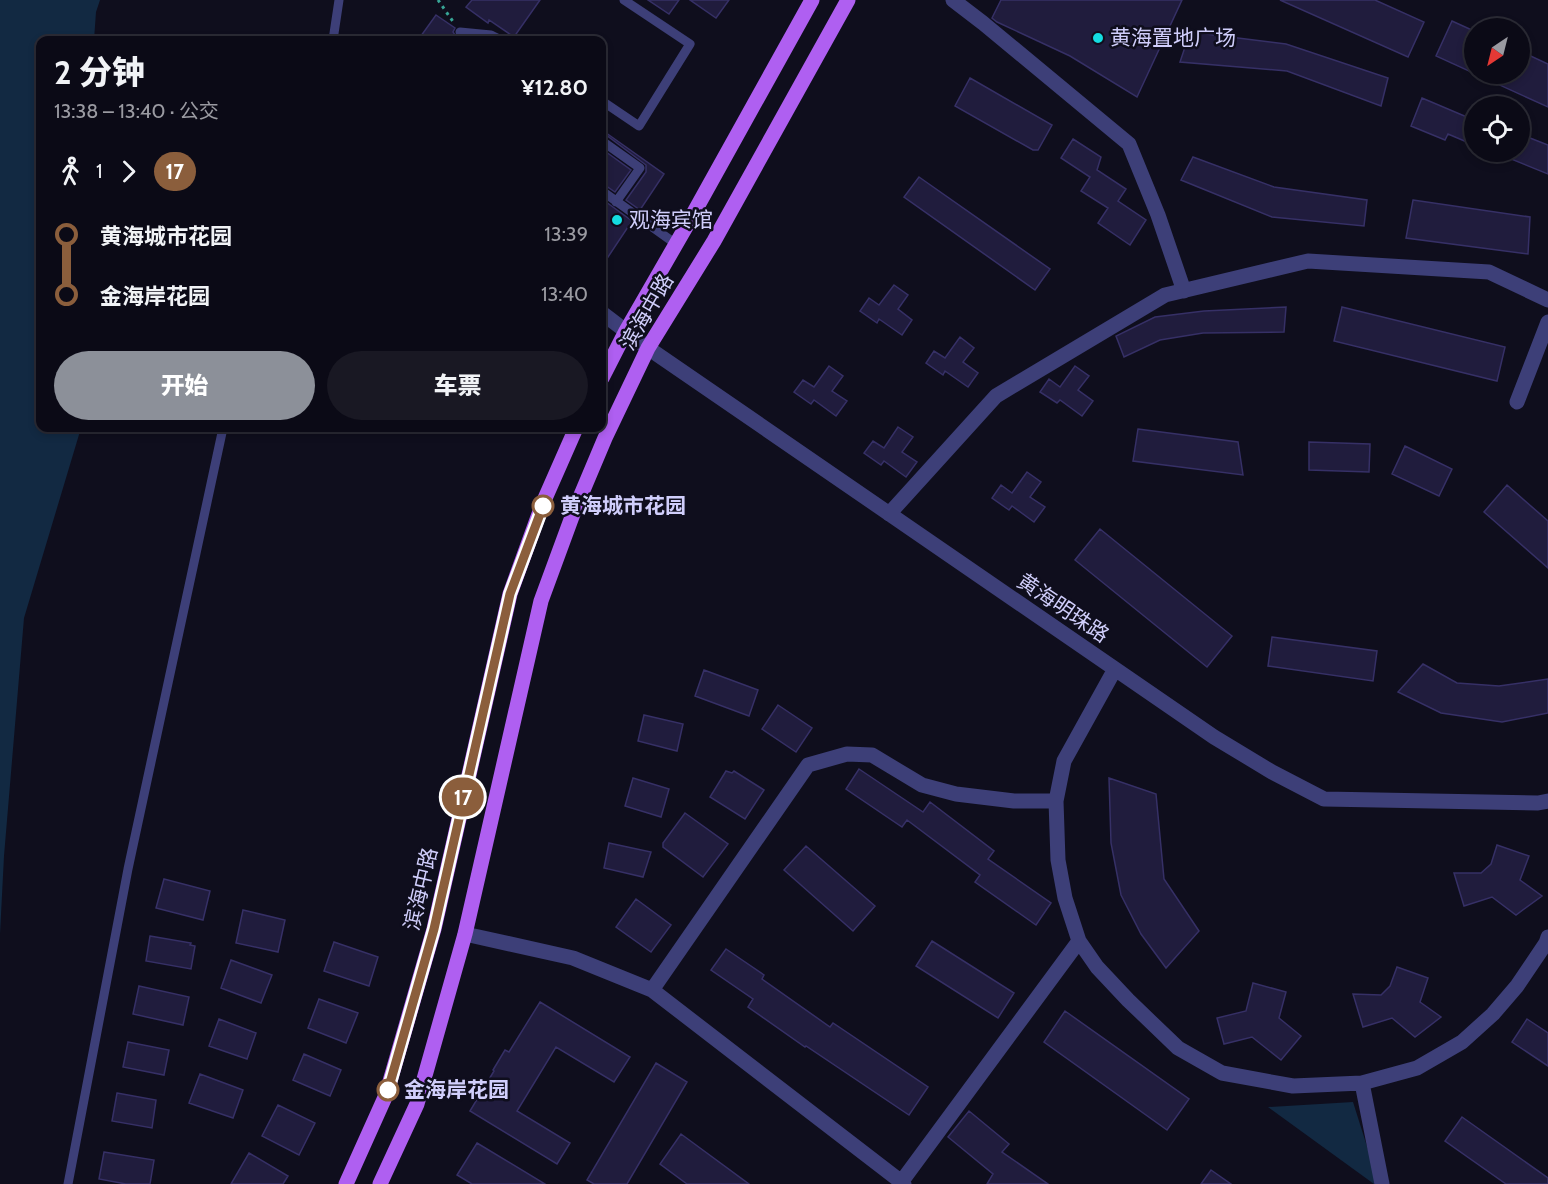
<!DOCTYPE html>
<html lang="zh">
<meta charset="utf-8">
<style>
body{margin:0;font-family:Cabin,"Noto Sans SC",sans-serif;background:#191823;color:#f1f3f6;height:100vh;display:flex;flex-direction:column;font-size:22px;white-space:nowrap}
*{box-sizing:border-box;margin:0}
p{font-size:20px;color:#9a9aa1}
.icon{flex:none;width:33px;height:33px;fill:none;stroke:currentColor;stroke-width:2;stroke-linecap:round;stroke-linejoin:round}
.map{position:relative;flex:1;overflow:hidden}
.sheet{position:absolute;left:36px;top:36px;width:570px;height:396px;display:flex;flex-direction:column;background:#0b0a16;border-radius:12px;box-shadow:0 3px 9px #0003,0 0 0 2px #2b2b35}
.sheet>*{flex:none}
.badge{padding:0 12px;border-radius:20px;font-size:21px;line-height:39px}
.needle{width:39px;rotate:215deg}
.buttons{position:absolute;left:1464px;top:18px;display:grid;gap:12px}
.buttons a{display:grid;place-items:center;width:66px;height:66px;border-radius:50%;background:#0b0a16;box-shadow:0 3px 9px #0003,0 0 0 2px #2b2b35;font-size:30px}
.map>.badge{position:absolute;translate:-50% -50%;box-shadow:0 0 0 3px #fff}
.legs{display:flex;align-items:center;gap:9px;height:66px;padding:0 18px;font-size:20px}
.legs p{margin-inline-start:auto}
.head{display:flex;align-items:center;justify-content:space-between;height:102px;padding:0 18px}
h1{font-size:33px;font-weight:800;line-height:45px}
.button{display:flex;gap:12px;margin-top:auto;padding:12px 18px}
.button a{flex:1;height:69px;border-radius:36px;background:#8c9099;color:#fff;font-size:24px;font-weight:800;line-height:69px;text-align:center}
.button a+a{background:#191823;color:#f1f3f6}
ul{padding:0 18px;list-style:none}
li{display:flex;align-items:center;gap:21px;height:60px;font-size:22px}
li i{display:grid;place-items:center;width:9px;height:100%;margin:0 8px;background:currentColor}
li i::after{content:'';width:15px;height:15px;margin:-8px;border:4px solid;border-radius:50%;background:#0b0a16}
li p{margin-inline-start:auto}
li:first-child i{background:linear-gradient(#0000 50%,currentColor 0)}
li:last-child i{background:linear-gradient(currentColor 50%,#0000 0)}
.map>svg:first-child{display:block}
.water{fill:#122942}
.building{fill:#201c3d;stroke:#363066;stroke-width:1.5}
.lines{fill:none;stroke-linecap:round;stroke-linejoin:round}
.path{stroke:#38a596;stroke-width:3;stroke-dasharray:3 4.5;stroke-linecap:butt}
.service{stroke:#3d3f78;stroke-width:9}
.minor{stroke:#3d3f78;stroke-width:15}
.primary{stroke:#af5ff1;stroke-width:15}
.line-1-casing{stroke:#fff;stroke-width:14}
.line-1{stroke:#8b5e3c;stroke-width:9}
.poi-dot{fill:#14dce1;stroke:#0f0e1d;stroke-width:2}
.stop-1-dot{fill:#fff;stroke:#8b5e3c;stroke-width:3}
.labels{text-anchor:middle;stroke-width:5;stroke-linejoin:round;paint-order:stroke}
.poi-label{font-size:21px;fill:#d0cefb;stroke:#0f0e1d;text-anchor:start}
.street-label{font-size:21px;fill:#d0cefb;stroke:#0f0e1d}
.stop-label{font-size:21px;font-weight:bold;fill:#d0cefb;stroke:#0f0e1d;text-anchor:start}
</style>
<div class="map">
<svg width="1548" height="1184" viewBox="0 0 1548 1184">
<rect width="100%" height="100%" fill="#0f0e1d"/>
<path class="water" d="M0,0H100L96,12L94,40H40V428H81L24,618L4,856L0,934Z
M1353,1102L1376,1175L1374,1184L1268,1107Z"/>
<path class="building" d="M472,0H540L514,37L489,20L488,23L466,7Z
M648,0H679L669,14Z
M690,0H729L716,18Z
M1001,0H1182L1137,97L1070,56L997,22L992,18Z
M1280,0H1375L1424,22L1408,57Z
M436,15L455,28L453,32L457,38L473,40H418Z
M1452,21L1474,31V74H1520V51L1548,64V107L1436,56Z
M1190,32L1286,44L1388,78L1381,106L1287,71L1180,62Z
M970,78L1052,125L1038,150H1033L955,106Z
M1422,98L1474,120V145L1448,134L1445,140L1411,126Z
M602,130L664,174L640,210L626,200L646,172V165L606,135L602,134Z
M1520,134L1548,145V174L1494,152H1520Z
M1073,139L1101,157L1097,170L1126,189L1118,201L1146,220L1130,245L1098,223L1108,208L1081,191L1090,177L1061,158Z
M602,149L631,170L615,192L606,186L602,184Z
M1193,157L1274,187L1367,200L1364,226L1272,217L1181,180Z
M919,177L1050,269L1035,290L904,197Z
M602,199L632,221L602,266Z
M1413,200L1530,217L1528,254L1406,238Z
M894,285L908,295L898,309L912,320L902,335L879,319L877,323L860,311L869,298L879,305Z
M1286,307L1284,332L1203,333L1160,340L1124,357L1116,336L1155,317L1204,311Z
M1342,307L1505,347L1497,381L1334,341Z
M960,337L974,348L963,362L978,373L968,387L945,371L943,375L926,363L934,351L945,358Z
M829,366L843,376L832,391L847,401L836,416L814,400L811,404L794,392L803,380L814,387Z
M1075,366L1089,376L1078,390L1093,401L1082,416L1060,400L1057,403L1040,392L1049,379L1060,387Z
M898,427L913,437L902,452L917,462L906,477L884,461L881,465L864,453L873,441L884,448Z
M1138,429L1238,442L1243,475L1133,461Z
M1309,442L1370,444L1369,472L1309,470Z
M1405,446L1452,469L1439,496L1392,474Z
M1027,472L1041,482L1030,497L1045,507L1034,522L1012,506L1009,510L992,498L1001,485L1012,493Z
M1507,485L1548,521V568L1484,512Z
M1100,529L1232,636L1207,667L1075,560Z
M1272,637L1377,651L1373,681L1268,666Z
M1423,664L1457,683L1499,686L1548,679V713L1502,722L1441,713L1398,692Z
M704,670L758,690L749,716L695,696Z
M778,705L812,728L796,752L762,729Z
M644,715L683,724L677,751L638,741Z
M859,769L923,812L930,802L994,851L988,859L1051,903L1036,925L975,882L980,875L907,820L902,827L846,789Z
M726,771L732,773L734,771L764,790L745,819L710,797Z
M633,778L669,789L661,817L625,806Z
M1109,778L1156,794L1164,879L1199,931L1166,968L1141,934L1121,895L1111,843Z
M685,813L728,844L703,877L663,847V843Z
M609,843L651,852L643,877L604,868Z
M1497,845L1529,856L1520,880L1542,896L1516,915L1492,897L1464,906L1454,873H1481L1491,864Z
M806,846L875,906L853,931L784,870Z
M164,879L210,891L203,920L156,908Z
M636,899L671,925L651,952L616,927Z
M243,910L285,920L278,952L236,943Z
M150,936L191,943L190,945L195,946L191,969L146,961Z
M932,941L1014,993L998,1018L916,966Z
M334,942L378,957L369,986L324,971Z
M726,949L764,975L762,979L830,1027L833,1023L928,1087L909,1115L806,1046L805,1047L748,1007L753,999L711,970Z
M231,960L272,975L261,1003L221,988Z
M1397,967L1428,978L1420,1002L1441,1017L1415,1037L1392,1018L1363,1027L1353,994L1381,995L1390,986Z
M1253,983L1286,992L1279,1018L1301,1036L1281,1060L1252,1037L1224,1044L1217,1018L1246,1011Z
M139,986L189,997L183,1025L133,1014Z
M319,999L358,1013L346,1043L308,1028Z
M540,1002L630,1057L614,1082L556,1047L517,1111L570,1143L557,1164L470,1111L494,1071L493,1070L505,1050L509,1052Z
M1065,1011L1189,1099L1167,1130L1044,1042Z
M219,1019L256,1033L247,1059L209,1046Z
M1527,1019L1548,1033V1066L1512,1042Z
M128,1042L169,1050L164,1075L123,1067Z
M304,1054L341,1070L330,1096L293,1080Z
M656,1063L687,1082L627,1184H594L587,1180Z
M200,1074L243,1090L233,1118L189,1103Z
M117,1093L156,1100L152,1128L112,1121Z
M278,1105L315,1123L299,1155L262,1136Z
M969,1111L1009,1144L1002,1152L1048,1184H987L993,1174L948,1137Z
M1462,1117L1548,1178V1184H1506L1445,1141Z
M681,1134L749,1184H687L660,1164Z
M477,1143L545,1184H472L457,1175Z
M104,1152L154,1160L150,1184H126L99,1179Z
M249,1153L288,1176L283,1184H231Z
M1211,1170L1231,1184H1201Z"/>
<g class="lines">
<path class="path" d="M438,0L454,23"/>
<path class="service" d="M460,32L491,35L501,40
M333,40L339,0
M602,101L639,126L690,44L624,0
M602,141L640,168L616,202
M602,191L676,244
M68,1184L128,869L223,428"/>
<path class="minor" d="M953,0L983,23L1129,144L1158,215L1184,291
M602,313L648,348L1214,737L1272,772L1324,799L1538,803L1548,801
M1517,402L1548,322
M889,514L996,396L1165,295L1308,261L1489,272L1548,300
M465,934L573,958L652,990L904,1184
M1079,941L1097,967L1128,1000L1178,1048L1222,1073L1293,1086L1362,1083L1417,1068L1462,1042L1493,1014L1517,986L1546,943L1548,937
M652,990L808,765L847,754L872,755L922,785L956,794L1014,801H1056
M1362,1083L1382,1184
M902,1181L1079,941L1065,898L1058,860L1056,801L1064,761L1115,669"/>
<path class="primary" d="M602,378L626,331L687,225L812,0
M346,1184L386,1095L434,929L510,594L543,503L576,428
M380,1184L417,1104L465,934L541,601L573,514L605,438L648,348L714,241L848,0"/>
</g>
<g class="lines">
<defs>
<path id="line-1" d="M388,1090L434,929L510,594L543,506"/>
</defs>
<use href="#line-1" class="line-1-casing"/>
<use href="#line-1" class="line-1"/>
</g>
<g class="poi-dot">
<circle cx="1098" cy="38" r="6"/>
<circle cx="617" cy="220" r="6"/>
</g>
<g class="stop-1-dot">
<circle cx="543" cy="506" r="10"/>
<circle cx="388" cy="1090" r="10"/>
</g>
<g class="labels">
<g class="poi-label">
<text x="1110" y="45">黄海置地广场</text>
<text x="629" y="227">观海宾馆</text>
</g>
<g class="street-label">
<text transform="translate(647 312) rotate(-60)" y="7">滨海中路</text>
<text transform="translate(1063 608) rotate(34)" y="7">黄海明珠路</text>
<text transform="translate(421 889) rotate(-77)" y="7">滨海中路</text>
</g>
<g class="stop-label">
<text x="560" y="513">黄海城市花园</text>
<text x="404" y="1097">金海岸花园</text>
</g>
</g>
</svg>
<div class="buttons">
<a><svg class="needle" viewBox="-14 -14 28 28"><path d="M0-13l5 13h-10z" fill="#e53935"/><path d="M0 13l5-13h-10z" fill="#9a9aa1"/></svg></a>
<a><svg class="icon" aria-label="locate" viewBox="0 0 24 24"><circle cx="12" cy="12" r="6"/><path d="M12 2v4M12 18v4M2 12h4M18 12h4"/></svg></a>
</div>
<b class="badge" style="left:463px;top:797px;background:#8b5e3c;color:#fff">17</b>
<section class="sheet">
<div class="head"><div><h1>2 分钟</h1><p>13:38 – 13:40 · 公交</p></div><b>¥12.80</b></div>
<div class="legs"><svg class="icon" aria-label="walk" viewBox="0 0 24 24"><circle cx="13" cy="4" r="2"/><path d="M13 8l-2 6 4 7M11 14l-3 7M7 12l3-4h3l4 4"/></svg>1<svg class="icon" aria-label="forward" viewBox="0 0 24 24"><path d="M9 5l7 7-7 7"/></svg><b class="badge" style="background:#8b5e3c;color:#fff">17</b></div>
<ul>
<li><i style="color:#8b5e3c"></i><b>黄海城市花园</b><p>13:39</p></li>
<li><i style="color:#8b5e3c"></i><b>金海岸花园</b><p>13:40</p></li>
</ul>
<div class="button"><a>开始</a><a>车票</a></div>
</section>
</div>
